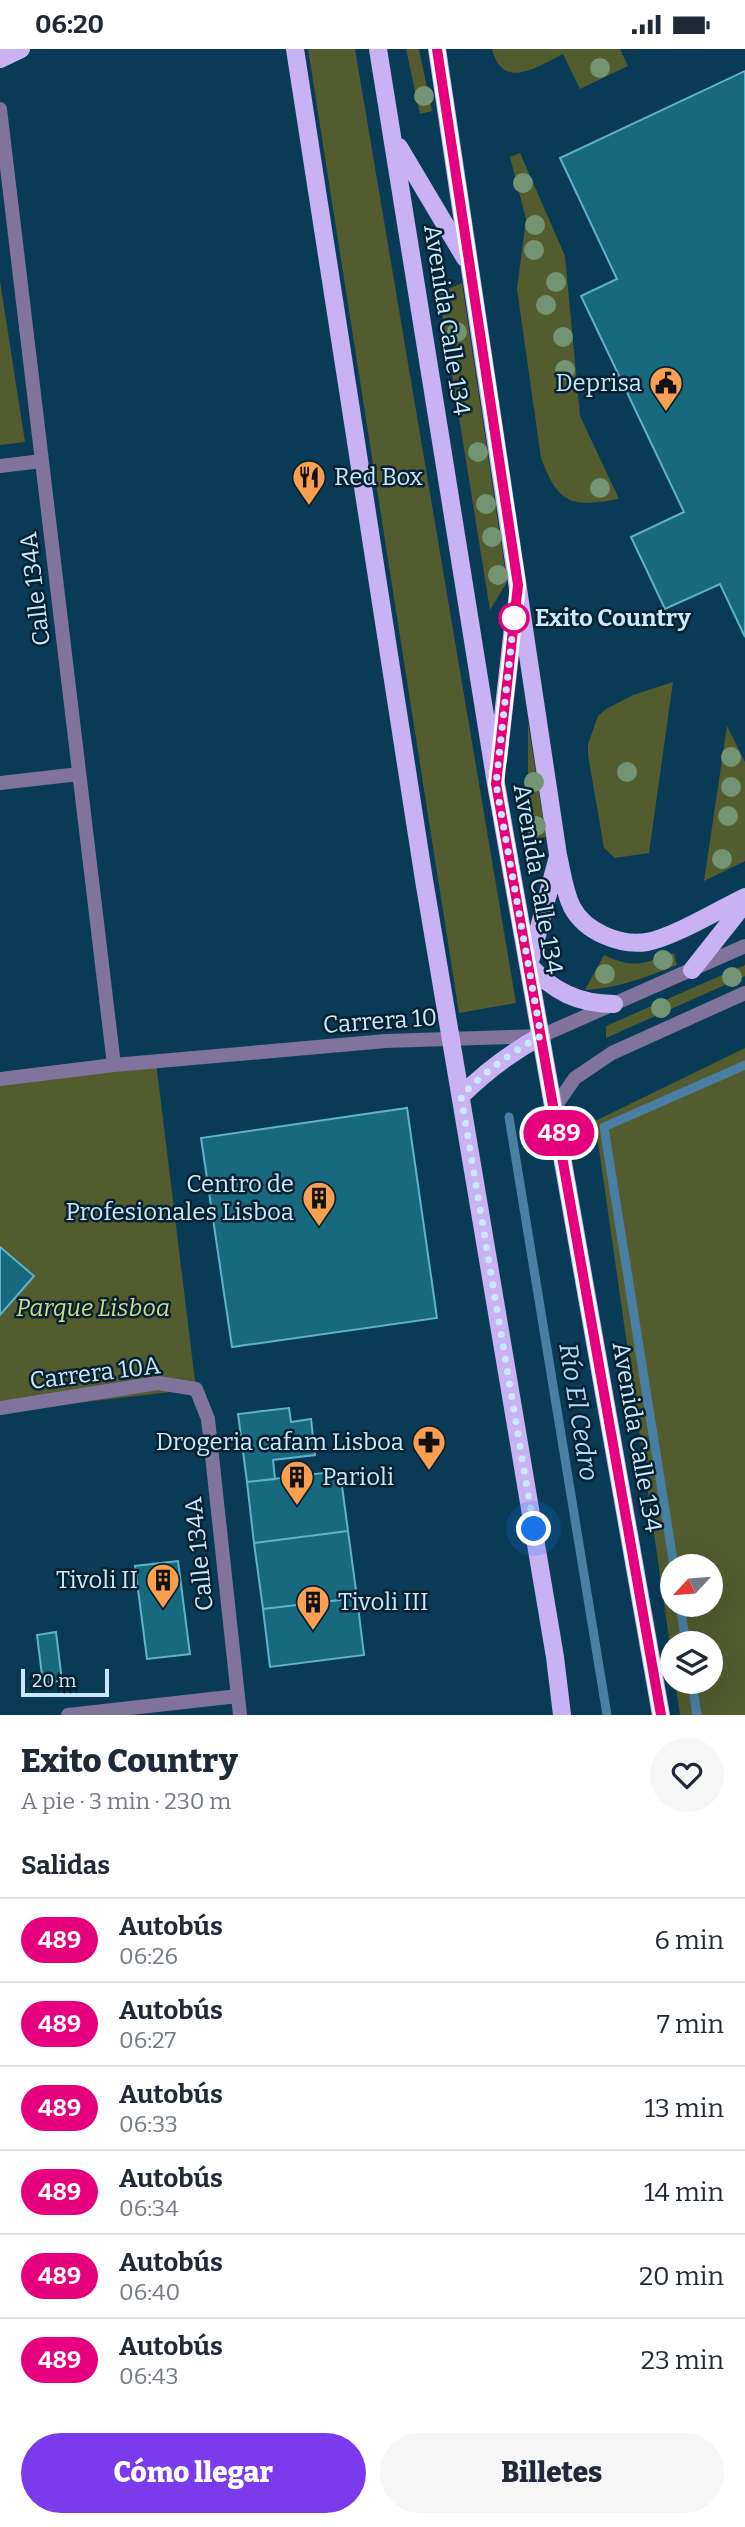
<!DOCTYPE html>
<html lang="es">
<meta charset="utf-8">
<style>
body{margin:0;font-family:Bitter,serif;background:#f6f6f7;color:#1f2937;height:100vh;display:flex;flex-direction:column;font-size:26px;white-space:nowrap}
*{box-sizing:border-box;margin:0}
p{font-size:23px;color:#747a83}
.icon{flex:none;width:38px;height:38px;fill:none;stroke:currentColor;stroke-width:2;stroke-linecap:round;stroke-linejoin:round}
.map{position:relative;height:1666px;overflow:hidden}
.details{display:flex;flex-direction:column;background:#fff;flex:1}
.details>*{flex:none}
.badge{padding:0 14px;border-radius:23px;font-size:24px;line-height:46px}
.needle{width:46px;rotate:244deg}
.buttons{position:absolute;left:660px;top:1505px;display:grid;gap:14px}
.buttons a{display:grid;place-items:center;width:63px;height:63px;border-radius:50%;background:#fff;box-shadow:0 7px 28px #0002;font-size:35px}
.scale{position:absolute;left:21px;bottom:18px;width:88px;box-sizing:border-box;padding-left:7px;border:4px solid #cae8fe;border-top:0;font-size:19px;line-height:24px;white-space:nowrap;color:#cae8fe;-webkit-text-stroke:5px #072130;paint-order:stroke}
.you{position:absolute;width:35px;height:35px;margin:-18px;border:5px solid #fff;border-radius:50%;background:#1a73e8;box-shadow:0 0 0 10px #1a73e833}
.map>.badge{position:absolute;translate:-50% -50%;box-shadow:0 0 0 4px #fff}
h2{padding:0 21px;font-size:26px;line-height:63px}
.round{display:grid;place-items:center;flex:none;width:74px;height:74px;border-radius:37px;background:#f6f6f7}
.headline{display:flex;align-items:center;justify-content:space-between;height:119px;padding:0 21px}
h1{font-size:33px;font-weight:800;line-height:52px}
.button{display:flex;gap:14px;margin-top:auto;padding:14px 21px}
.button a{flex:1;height:80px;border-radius:42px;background:#7c3aed;color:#fff;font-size:28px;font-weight:800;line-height:80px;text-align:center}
.button a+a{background:#f6f6f7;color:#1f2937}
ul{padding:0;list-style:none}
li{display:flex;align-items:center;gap:21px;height:84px;padding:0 21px;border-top:2px solid #e0e1e3}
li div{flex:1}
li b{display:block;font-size:26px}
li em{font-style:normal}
li .badge{min-width:77px;font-weight:700;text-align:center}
.status{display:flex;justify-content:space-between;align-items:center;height:49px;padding:0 35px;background:#fff;direction:ltr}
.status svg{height:19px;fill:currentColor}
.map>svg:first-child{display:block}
.green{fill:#525c2f;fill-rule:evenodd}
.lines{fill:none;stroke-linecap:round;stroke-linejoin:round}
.stream{stroke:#497fa3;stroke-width:9}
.building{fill:#17697d;stroke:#60b2ca;stroke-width:2}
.minor{stroke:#80739c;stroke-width:14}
.primary{stroke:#c8b2f4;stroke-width:18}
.tree{fill:#739472}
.line-casing{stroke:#fff;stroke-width:16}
.line{stroke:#e6007e;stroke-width:10}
.walk{stroke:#cae8fe;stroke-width:7;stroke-dasharray:0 12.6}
.stop-dot{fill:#fff;stroke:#e6007e;stroke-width:3.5}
.labels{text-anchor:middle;stroke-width:5;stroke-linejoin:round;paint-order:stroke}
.street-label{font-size:24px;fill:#cae8fe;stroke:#072130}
.poi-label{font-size:24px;fill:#cae8fe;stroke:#072130;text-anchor:end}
.stop-label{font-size:24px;font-weight:bold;fill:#cae8fe;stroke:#072130;text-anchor:start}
.park-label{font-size:24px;font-style:italic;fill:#cadd89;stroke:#072130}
.water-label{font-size:26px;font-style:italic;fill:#addbfc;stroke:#072130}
</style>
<div class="status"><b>06:20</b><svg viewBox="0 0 49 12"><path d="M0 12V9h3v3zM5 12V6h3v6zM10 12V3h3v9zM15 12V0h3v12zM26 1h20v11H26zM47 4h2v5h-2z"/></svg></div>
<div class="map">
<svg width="745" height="1666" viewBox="0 0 745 1666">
<rect width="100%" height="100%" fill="#093b57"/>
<path class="green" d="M308,0H355L516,954L459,964Z
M406,0H419L432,62L420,65Z
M492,0H620L628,17L580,40L563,5C538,17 503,43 492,0Z
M520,104L565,207L580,367L619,450C572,458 559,457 541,409L517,240L526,170L510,108Z
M0,232L25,393L0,396Z
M462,234L507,533L490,561L439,244Z
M673,633L649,804L615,809L604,799L588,706V695L598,667L606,660L633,646Z
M528,674L546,788L528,790Z
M727,677L745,713V812L704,832Z
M674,904L677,916C646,928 619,939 585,941L604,906C633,920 644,915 674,904Z
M745,916V927L606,989V977Z
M745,999V1666H680L675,1633H710V1594H672V1610L595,1072ZM672,1517H710V1556H672Z
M156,1013L196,1340L0,1363V1031Z"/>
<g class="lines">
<path class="stream" d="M509,1068L607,1666
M674,1517L604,1078L745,1016
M680,1556L686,1594
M692,1633L697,1666"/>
</g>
<path class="building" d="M745,22V588L720,535L665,560L631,488L684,463L581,247L617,230L560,109Z
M407,1059L437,1269L232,1298L201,1089Z
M0,1198L34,1227L0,1266Z
M289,1359L291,1373L311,1370L315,1406L273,1411L275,1430L247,1433L238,1365Z
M340,1422L348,1482L254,1494L247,1433Z
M348,1482L357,1549L263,1560L254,1494Z
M178,1512L190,1605L147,1610L135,1517Z
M357,1549L364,1606L270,1618L263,1560Z
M56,1583L62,1632L43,1634L37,1586Z"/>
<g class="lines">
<path class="minor" d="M0,60L114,1016
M0,417L42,412
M0,734L79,725
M0,1030L114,1016L386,992L541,987L745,897
M554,1059L575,1029L612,1004L745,944
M0,1359L158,1334L196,1340L208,1370L240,1666
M68,1666L238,1647"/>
<path class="primary" d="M295,0L424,831L555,1608L562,1666
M378,0L496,735L661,1666
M437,0L558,806C562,823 564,842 572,858C585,883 620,897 647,893C672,889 720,860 745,848
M0,10L21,0
M399,98L465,209
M498,711L515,561
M531,909L557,811
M529,916C553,942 578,955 614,955
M692,921L745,854
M461,1047C486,1022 510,1004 541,987"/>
</g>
<g class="tree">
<circle cx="600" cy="19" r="10"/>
<circle cx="424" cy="47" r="10"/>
<circle cx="523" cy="134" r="10"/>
<circle cx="535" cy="176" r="10"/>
<circle cx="534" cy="201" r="10"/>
<circle cx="556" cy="233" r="10"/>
<circle cx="546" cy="256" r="10"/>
<circle cx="457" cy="283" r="10"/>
<circle cx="563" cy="288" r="10"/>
<circle cx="565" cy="321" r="10"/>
<circle cx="478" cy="403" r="10"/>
<circle cx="600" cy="439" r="10"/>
<circle cx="486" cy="455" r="10"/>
<circle cx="492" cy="488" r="10"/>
<circle cx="498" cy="526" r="10"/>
<circle cx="731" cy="708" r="10"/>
<circle cx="627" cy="723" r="10"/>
<circle cx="534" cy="733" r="10"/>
<circle cx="731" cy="738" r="10"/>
<circle cx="728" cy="767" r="10"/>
<circle cx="536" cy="777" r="10"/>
<circle cx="722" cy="810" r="10"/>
<circle cx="663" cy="911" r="10"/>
<circle cx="605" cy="925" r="10"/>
<circle cx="732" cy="928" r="10"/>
<circle cx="661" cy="959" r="10"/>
</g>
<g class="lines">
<defs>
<path id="line" d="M437,0L518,536L496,735L661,1666"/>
</defs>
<use href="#line" class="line-casing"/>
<use href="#line" class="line"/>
<path class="walk" d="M514,569L515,561L496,735L541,987C510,1004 486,1022 461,1047L534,1480"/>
</g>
<defs>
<symbol id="civic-pin" viewBox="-11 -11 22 30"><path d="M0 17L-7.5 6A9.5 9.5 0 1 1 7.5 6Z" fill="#fa9f4f" stroke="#072130"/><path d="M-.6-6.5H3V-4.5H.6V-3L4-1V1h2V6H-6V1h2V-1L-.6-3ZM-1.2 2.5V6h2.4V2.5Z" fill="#111"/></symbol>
<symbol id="restaurant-pin" viewBox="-11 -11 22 30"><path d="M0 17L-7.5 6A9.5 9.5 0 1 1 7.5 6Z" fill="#fa9f4f" stroke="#072130"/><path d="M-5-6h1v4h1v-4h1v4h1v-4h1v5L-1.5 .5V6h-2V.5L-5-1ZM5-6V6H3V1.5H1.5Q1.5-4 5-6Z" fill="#111"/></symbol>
<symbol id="building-pin" viewBox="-11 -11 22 30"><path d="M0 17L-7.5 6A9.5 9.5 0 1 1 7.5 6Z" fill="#fa9f4f" stroke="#072130"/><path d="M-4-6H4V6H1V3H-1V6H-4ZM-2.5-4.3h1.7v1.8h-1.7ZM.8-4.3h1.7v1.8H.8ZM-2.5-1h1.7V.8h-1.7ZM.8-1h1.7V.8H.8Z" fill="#111"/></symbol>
<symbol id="pharmacy-pin" viewBox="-11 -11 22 30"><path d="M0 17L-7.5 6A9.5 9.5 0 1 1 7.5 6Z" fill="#fa9f4f" stroke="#072130"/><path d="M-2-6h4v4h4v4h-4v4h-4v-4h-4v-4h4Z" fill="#111"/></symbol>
</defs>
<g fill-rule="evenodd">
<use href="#civic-pin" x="647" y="315" width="38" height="52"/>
<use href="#restaurant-pin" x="290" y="409" width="38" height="52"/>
<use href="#building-pin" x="300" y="1130" width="38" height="52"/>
<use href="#pharmacy-pin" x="410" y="1374" width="38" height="52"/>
<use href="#building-pin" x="278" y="1409" width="38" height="52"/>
<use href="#building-pin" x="144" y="1512" width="38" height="52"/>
<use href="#building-pin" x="294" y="1534" width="38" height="52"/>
</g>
<circle class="stop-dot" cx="514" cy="569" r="14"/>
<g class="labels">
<g class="street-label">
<text transform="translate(447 271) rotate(81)" y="8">Avenida Calle 134</text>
<text transform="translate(35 540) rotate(-97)" y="8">Calle 134A</text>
<text transform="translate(538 830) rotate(80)" y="8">Avenida Calle 134</text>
<text transform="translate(380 972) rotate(-4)" y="8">Carrera 10</text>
<text transform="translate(95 1324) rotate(-7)" y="8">Carrera 10A</text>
<text transform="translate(637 1388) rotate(80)" y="8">Avenida Calle 134</text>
<text transform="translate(199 1505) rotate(-96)" y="8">Calle 134A</text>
</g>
<g class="poi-label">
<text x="642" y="342">Deprisa</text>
<text x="334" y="436" text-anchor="start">Red Box</text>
<text x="294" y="1143">Centro de<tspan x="294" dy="28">Profesionales Lisboa</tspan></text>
<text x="404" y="1401">Drogeria cafam Lisboa</text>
<text x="322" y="1436" text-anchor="start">Parioli</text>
<text x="138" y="1539">Tivoli II</text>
<text x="338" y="1561" text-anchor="start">Tivoli III</text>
</g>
<g class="stop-label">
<text x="535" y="577">Exito Country</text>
</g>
<g class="park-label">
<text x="93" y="1267">Parque Lisboa</text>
</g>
<g class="water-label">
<text transform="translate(579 1363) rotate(81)" y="9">Río El Cedro</text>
</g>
</g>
</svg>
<div class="buttons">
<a><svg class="needle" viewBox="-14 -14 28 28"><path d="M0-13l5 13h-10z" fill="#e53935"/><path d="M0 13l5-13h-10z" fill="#747a83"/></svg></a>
<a><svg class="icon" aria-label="layers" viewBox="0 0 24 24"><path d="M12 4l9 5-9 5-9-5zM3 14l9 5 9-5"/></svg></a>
</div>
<div class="scale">20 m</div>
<div class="you" style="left:534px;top:1480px"></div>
<b class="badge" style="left:559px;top:1084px;background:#e6007e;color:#fff">489</b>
</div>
<section class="details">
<div class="headline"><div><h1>Exito Country</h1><p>A pie · 3 min · 230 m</p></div><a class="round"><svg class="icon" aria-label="heart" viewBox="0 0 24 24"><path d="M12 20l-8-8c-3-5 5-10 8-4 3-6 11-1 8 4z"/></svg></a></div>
<h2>Salidas</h2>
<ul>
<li><span class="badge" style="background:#e6007e;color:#fff">489</span><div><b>Autobús</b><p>06:26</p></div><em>6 min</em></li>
<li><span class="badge" style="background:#e6007e;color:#fff">489</span><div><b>Autobús</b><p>06:27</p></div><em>7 min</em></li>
<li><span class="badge" style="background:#e6007e;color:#fff">489</span><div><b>Autobús</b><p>06:33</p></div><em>13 min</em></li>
<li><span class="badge" style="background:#e6007e;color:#fff">489</span><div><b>Autobús</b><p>06:34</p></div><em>14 min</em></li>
<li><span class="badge" style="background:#e6007e;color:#fff">489</span><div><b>Autobús</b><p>06:40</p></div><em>20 min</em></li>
<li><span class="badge" style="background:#e6007e;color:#fff">489</span><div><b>Autobús</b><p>06:43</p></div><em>23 min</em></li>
</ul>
<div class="button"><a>Cómo llegar</a><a>Billetes</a></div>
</section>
